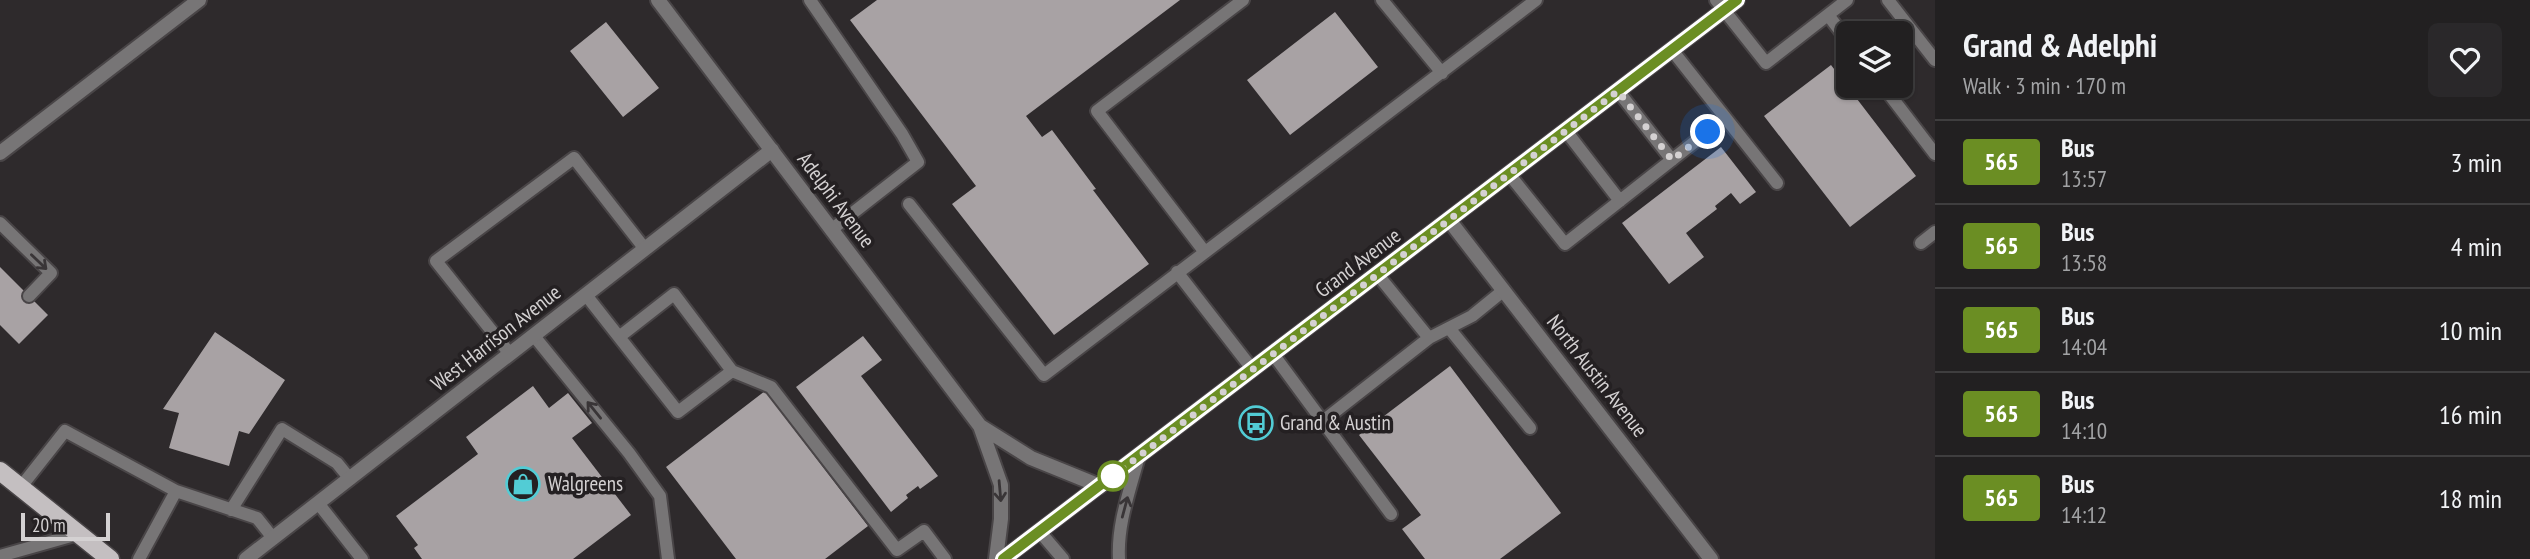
<!DOCTYPE html>
<meta charset="utf-8">
<style>
body{margin:0;font-family:"PT Sans Narrow",sans-serif;background:#2a282a;color:#f1f3f6;height:100vh;display:flex;flex-direction:column;font-size:26px;white-space:nowrap}
*{box-sizing:border-box;margin:0}
p{font-size:23px;color:#a2a3a5}
.icon{flex:none;width:38px;height:38px;fill:none;stroke:currentColor;stroke-width:2;stroke-linecap:round;stroke-linejoin:round}
.map{position:relative;flex:1;overflow:hidden}
.details{display:flex;flex-direction:column;background:#222021;width:595px}
.details>*{flex:none}
.badge{padding:0 14px;border-radius:5px;font-size:24px;line-height:46px}
.controls{position:absolute;left:1836px;top:21px;display:grid;gap:14px}
.controls a{display:grid;place-items:center;width:77px;height:77px;border-radius:10px;background:#222021;box-shadow:0 2px 5px #0004,0 0 0 2px #3f3e3f;font-size:35px}
.scale{position:absolute;left:21px;bottom:18px;width:89px;box-sizing:border-box;padding-left:7px;border:4px solid #d4d1d2;border-top:0;font-size:19px;line-height:24px;white-space:nowrap;color:#d4d1d2;-webkit-text-stroke:5px #242022;paint-order:stroke}
.you{position:absolute;width:35px;height:35px;margin:-18px;border:5px solid #fff;border-radius:50%;background:#1a73e8;box-shadow:0 0 0 10px #1a73e833}
.map>.badge{position:absolute;translate:-50% -50%;box-shadow:0 0 0 4px #fff}
.round{display:grid;place-items:center;flex:none;width:74px;height:74px;border-radius:10px;background:#2a282a}
.summary{display:flex;align-items:center;justify-content:space-between;height:119px;padding:0 28px}
h1{font-size:33px;font-weight:600;line-height:52px}
ul{padding:0;list-style:none}
li{display:flex;align-items:center;gap:21px;height:84px;padding:0 28px;border-top:2px solid #3f3e3f}
li div{flex:1}
li b{display:block;font-size:26px}
li em{font-style:normal}
li .badge{min-width:77px;font-weight:700;text-align:center}
main{display:flex;flex:1;min-height:0}
.map>svg:first-child{display:block}
.building{fill:#a8a2a4}
.lines{fill:none;stroke-linecap:round;stroke-linejoin:round}
.service-casing{stroke:#494547;stroke-width:16}
.minor-casing{stroke:#494547;stroke-width:18}
.secondary-casing{stroke:#494547;stroke-width:18}
.primary-casing{stroke:#494547;stroke-width:21}
.service{stroke:#777576;stroke-width:12}
.minor{stroke:#777576;stroke-width:14}
.secondary{stroke:#a29fa0;stroke-width:14}
.primary{stroke:#c4bfc1;stroke-width:18}
.oneway{stroke:#393537}
.line-casing{stroke:#fff;stroke-width:16}
.line{stroke:#6b8e23;stroke-width:10}
.walk{stroke:#d4d1d2;stroke-width:7;stroke-dasharray:0 12.6}
.stop-dot{fill:#fff;stroke:#6b8e23;stroke-width:3.5}
.labels{text-anchor:middle;stroke-width:7;stroke-linejoin:round;paint-order:stroke}
.street-label{font-size:21px;fill:#d4d1d2;stroke:#242022}
.poi-label{font-size:21px;fill:#d4d1d2;stroke:#242022;text-anchor:start}
</style>
<main>
<div class="map">
<svg width="1935" height="559" viewBox="0 0 1935 559">
<rect width="100%" height="100%" fill="#2e2a2c"/>
<path class="building" d="M877,0H1180L1026,116L1042,137L1052,130L1096,189L1093,190L1149,264L1054,335L952,204L976,186L850,20Z
M1335,12L1378,67L1290,135L1247,80Z
M606,22L659,88L623,117L570,51Z
M1831,65L1916,176L1850,227L1764,116Z
M1721,147L1756,192L1740,204L1731,193L1715,206L1717,209L1686,233L1704,257L1669,284L1622,223Z
M0,267L48,315L19,344L0,325Z
M215,332L285,380L249,434L239,431L229,466L169,448L179,413L163,409Z
M863,336L882,360L861,376L938,476L920,489L918,486L906,495L908,498L891,512L796,387Z
M1450,366L1561,513L1500,559H1425L1402,529L1421,515L1359,435Z
M533,386L549,408L568,393L592,423L572,438L631,515L573,559H422L414,548L418,545L396,516L478,454L466,437Z
M765,391L868,526L825,559H736L666,467Z"/>
<g class="lines">
<defs>
<path id="service" d="M810,0L902,134L918,162L831,230
M1382,0L1442,73
M1716,0L1766,63L1847,0
M1888,0L1935,60
M1828,15L1848,41
M1672,50L1777,183
M1883,86L1935,154
M1618,91L1672,160
M1566,131L1620,201
M1509,174L1565,244L1725,118
M909,204L1044,375L1536,0
M0,223L51,273L29,296
M1921,243L1935,232
M1204,251L1097,111L1243,0
M1177,272L1253,370
M1378,275L1429,338
M586,295L678,412L732,371L674,294L619,337
M1449,328L1530,428
M534,336L629,453L660,496L668,559
M510,354L436,261L574,158L645,249
M1273,354L1391,514
M732,371L771,387L897,550L924,531L945,559
M1323,421L1429,338L1472,316L1504,290
M20,488L65,431L176,491L139,559
M176,491L257,518L273,538
M318,503L362,559
M231,510L282,429L337,463L350,479
M1040,532L1063,559
M0,556L78,534
M1119,559C1117,524 1130,490 1139,456"/>
<path id="minor" d="M658,0L980,426L1001,485V519L996,559
M0,153L199,0
M1449,220L1711,559
M980,426L1031,458L1100,486
M246,559L772,150"/>
<path id="secondary" d="M1003,559L1737,0"/>
<path id="primary" d="M0,471L110,559"/>
</defs>
<use href="#service" class="service-casing"/>
<use href="#minor" class="minor-casing"/>
<use href="#secondary" class="secondary-casing"/>
<use href="#primary" class="primary-casing"/>
<use href="#service" class="service"/>
<use href="#minor" class="minor"/>
<use href="#secondary" class="secondary"/>
<use href="#primary" class="primary"/>
</g>
<defs><path id="oneway-shaft" d="M-6 0H5M1.5-3L5.5 0L1.5 3" fill="none" stroke-width="1.6" stroke-linecap="round" stroke-linejoin="round" transform="scale(1.75)"/></defs>
<g class="oneway">
<use href="#oneway-shaft" transform="translate(39 262) rotate(44)"/>
<use href="#oneway-shaft" transform="translate(594 410) rotate(-129)"/>
<use href="#oneway-shaft" transform="translate(1000 491) rotate(85)"/>
<use href="#oneway-shaft" transform="translate(1125 507) rotate(-75)"/>
</g>
<g class="lines">
<defs>
<path id="line" d="M1003,559L1737,0"/>
</defs>
<use href="#line" class="line-casing"/>
<use href="#line" class="line"/>
<path class="walk" d="M1113,476L1618,91L1672,160L1708,132"/>
</g>
<defs>
<symbol id="bus-ring" viewBox="-11 -11 22 22"><circle r="9.5" fill="#242022" stroke="#52ccd5" stroke-width="1.5"/><path d="M-5-6H5V4H4V6H2V4H-2V6H-4V4H-5ZM-3.5-4V0h7V-4ZM-3.5 1.2v1.5H-2V1.2ZM2 1.2v1.5H3.5V1.2Z" fill="#52ccd5"/></symbol>
<symbol id="shop-ring" viewBox="-11 -11 22 22"><circle r="9.5" fill="#242022" stroke="#52ccd5" stroke-width="1.5"/><path d="M-5-2.5h2.3a2.7 3.5 0 0 1 5.4 0H5L5.5 6h-11ZM-1.5-2.5h3a1.5 2.3 0 0 0-3 0Z" fill="#52ccd5"/></symbol>
</defs>
<g fill-rule="evenodd">
<use href="#bus-ring" x="1237" y="404" width="38" height="38"/>
<use href="#shop-ring" x="504" y="465" width="38" height="38"/>
</g>
<circle class="stop-dot" cx="1113" cy="476" r="14"/>
<g class="labels">
<g class="street-label">
<text transform="translate(836 200) rotate(53)" y="7">Adelphi Avenue</text>
<text transform="translate(1358 263) rotate(-37)" y="7">Grand Avenue</text>
<text transform="translate(496 338) rotate(-38)" y="7">West Harrison Avenue</text>
<text transform="translate(1597 376) rotate(52)" y="7">North Austin Avenue</text>
</g>
<g class="poi-label">
<text x="1280" y="430">Grand &amp; Austin</text>
<text x="548" y="491">Walgreens</text>
</g>
</g>
</svg>
<div class="controls">
<a><svg class="icon" aria-label="layers" viewBox="0 0 24 24"><path d="M12 4l9 5-9 5-9-5zM3 14l9 5 9-5"/></svg></a>
</div>
<div class="scale">20 m</div>
<div class="you" style="left:1708px;top:132px"></div>
</div>
<section class="details">
<div class="summary"><div><h1>Grand &amp; Adelphi</h1><p>Walk · 3 min · 170 m</p></div><a class="round"><svg class="icon" aria-label="heart" viewBox="0 0 24 24"><path d="M12 20l-8-8c-3-5 5-10 8-4 3-6 11-1 8 4z"/></svg></a></div>
<ul>
<li><span class="badge" style="background:#6b8e23;color:#fff">565</span><div><b>Bus</b><p>13:57</p></div><em>3 min</em></li>
<li><span class="badge" style="background:#6b8e23;color:#fff">565</span><div><b>Bus</b><p>13:58</p></div><em>4 min</em></li>
<li><span class="badge" style="background:#6b8e23;color:#fff">565</span><div><b>Bus</b><p>14:04</p></div><em>10 min</em></li>
<li><span class="badge" style="background:#6b8e23;color:#fff">565</span><div><b>Bus</b><p>14:10</p></div><em>16 min</em></li>
<li><span class="badge" style="background:#6b8e23;color:#fff">565</span><div><b>Bus</b><p>14:12</p></div><em>18 min</em></li>
</ul>
</section>
</main>
